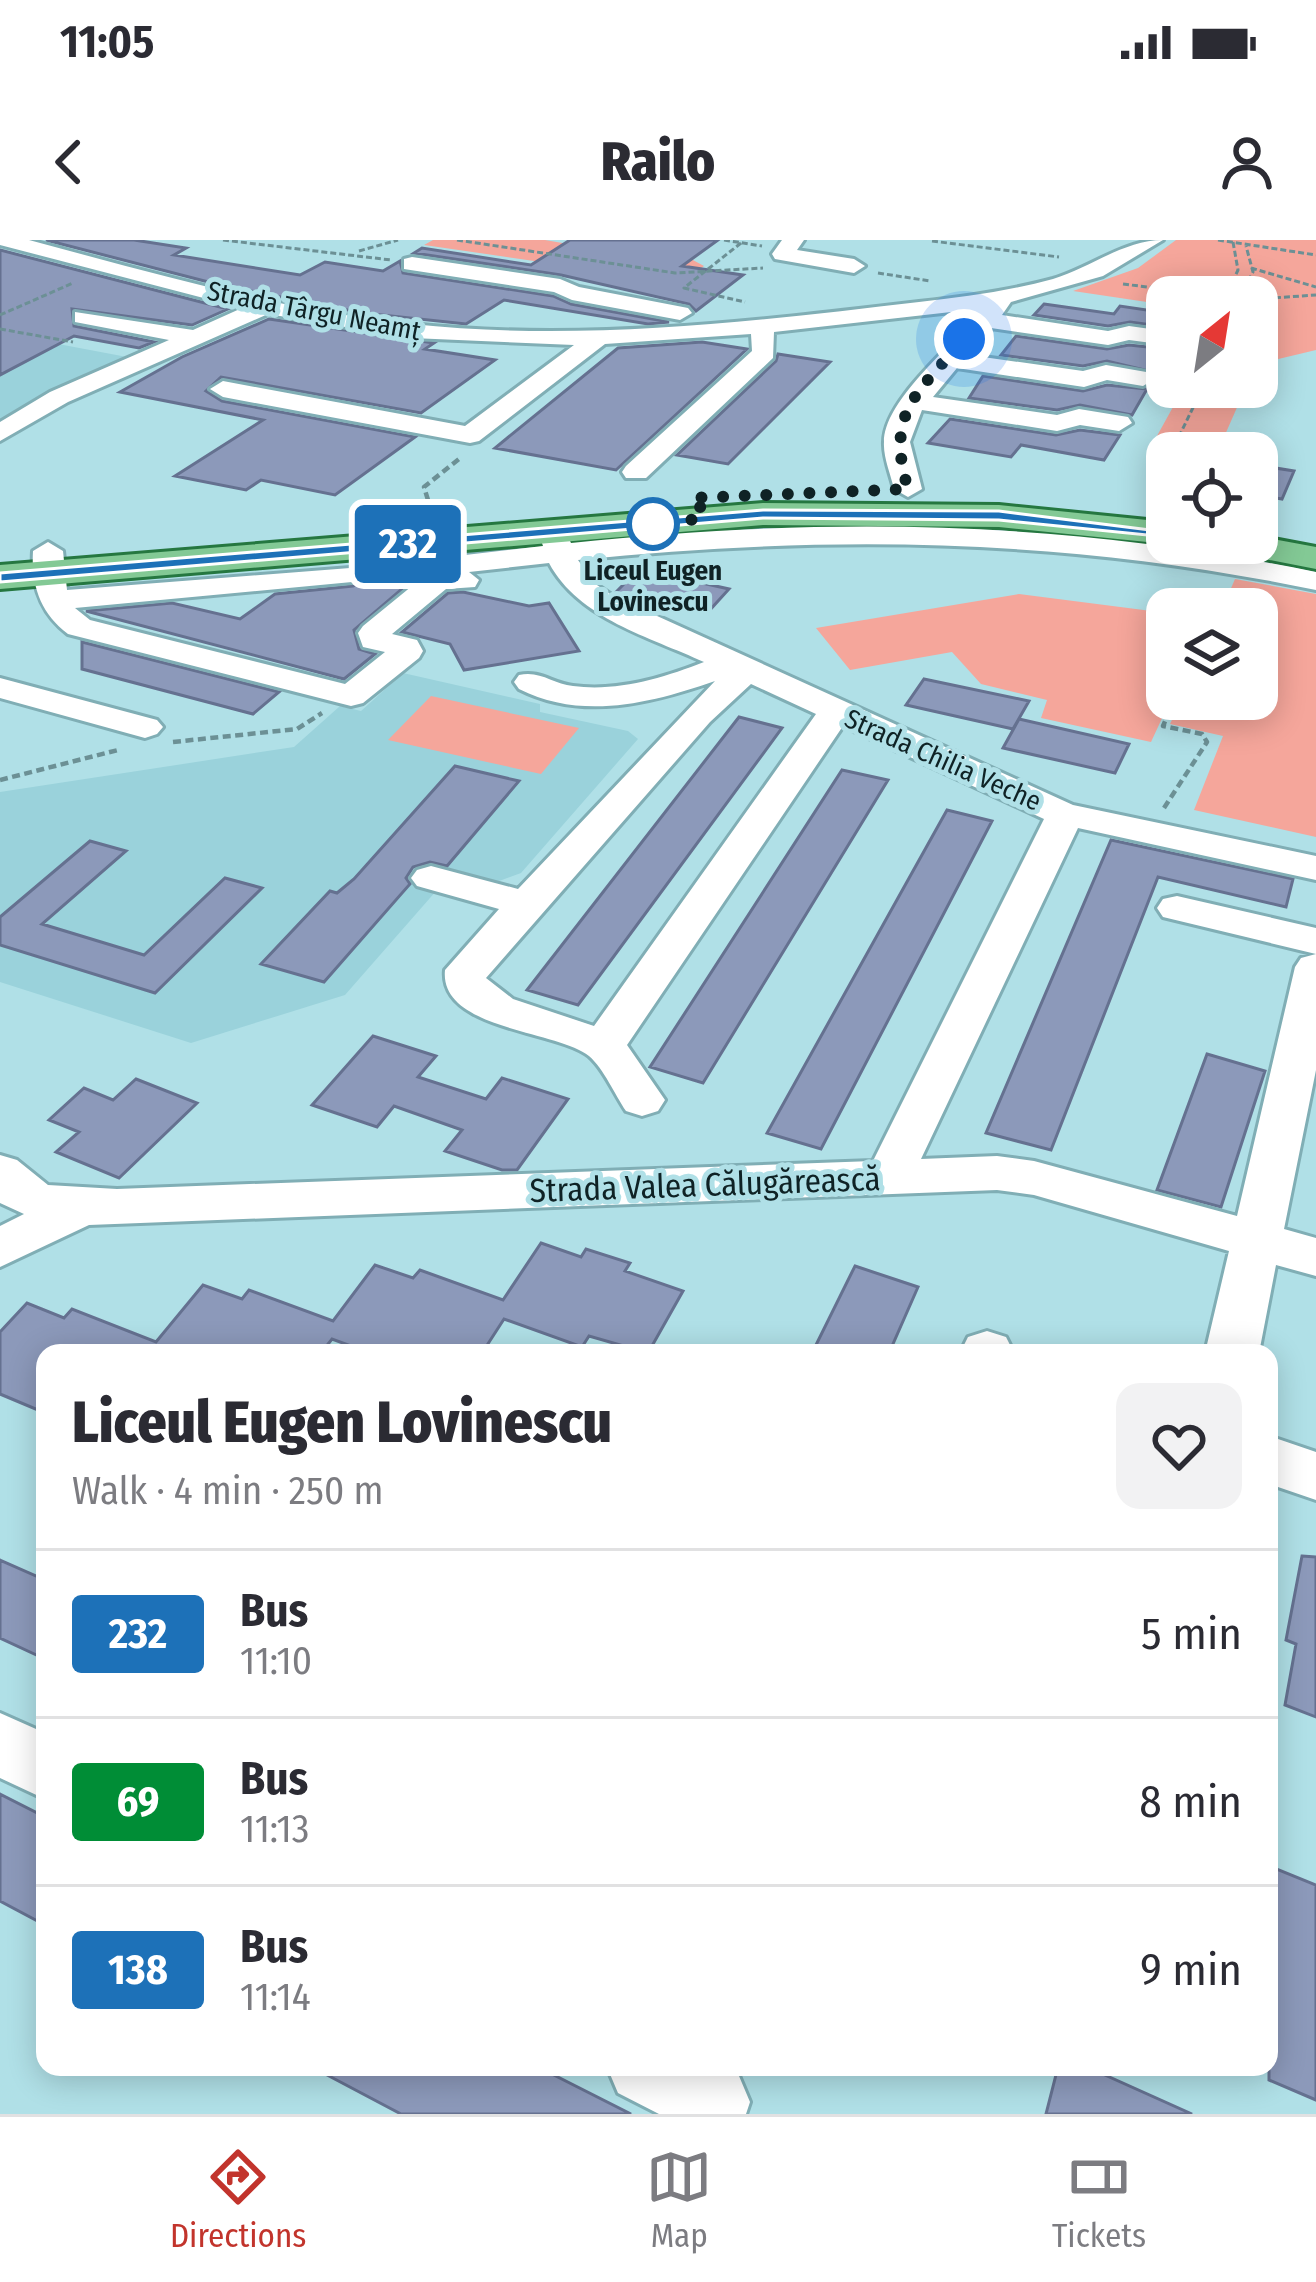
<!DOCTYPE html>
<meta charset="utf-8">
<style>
body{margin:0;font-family:"Fira Sans Condensed",sans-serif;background:#f2f2f3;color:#2b2b33;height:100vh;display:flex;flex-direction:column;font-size:45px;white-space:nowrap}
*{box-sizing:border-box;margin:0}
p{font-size:39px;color:#7c7c81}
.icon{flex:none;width:66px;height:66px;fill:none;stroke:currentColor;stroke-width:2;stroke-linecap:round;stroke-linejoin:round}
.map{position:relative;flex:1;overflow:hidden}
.sheet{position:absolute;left:36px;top:1104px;width:1242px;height:732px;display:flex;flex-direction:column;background:#fff;border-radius:24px;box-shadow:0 6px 30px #0003}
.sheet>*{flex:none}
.badge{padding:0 24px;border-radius:9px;font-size:42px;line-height:78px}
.needle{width:78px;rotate:30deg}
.fabs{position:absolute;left:1146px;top:36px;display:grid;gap:24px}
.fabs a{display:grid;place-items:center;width:132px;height:132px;border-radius:24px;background:#fff;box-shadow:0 6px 30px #0003;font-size:60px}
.you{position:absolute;width:60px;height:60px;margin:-30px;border:9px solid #fff;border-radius:50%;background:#1a73e8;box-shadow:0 0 0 18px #1a73e833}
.map>.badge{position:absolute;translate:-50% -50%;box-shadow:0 0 0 6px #fff}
.round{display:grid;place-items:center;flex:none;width:126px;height:126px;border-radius:24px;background:#f2f2f3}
.head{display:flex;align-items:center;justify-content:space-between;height:204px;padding:0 36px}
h1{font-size:57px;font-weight:800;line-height:90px}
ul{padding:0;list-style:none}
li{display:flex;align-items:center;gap:36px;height:168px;padding:0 36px;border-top:3px solid #e1e1e2}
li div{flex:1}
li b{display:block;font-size:45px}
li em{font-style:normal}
li .badge{min-width:132px;font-weight:700;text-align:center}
.status{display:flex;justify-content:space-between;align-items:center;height:84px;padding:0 60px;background:#fff;direction:ltr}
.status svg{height:33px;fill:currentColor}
header{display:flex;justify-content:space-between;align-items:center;height:156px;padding:0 36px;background:#fff;font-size:54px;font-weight:800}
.dock{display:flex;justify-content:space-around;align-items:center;height:168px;border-top:3px solid #e1e1e2;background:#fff;font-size:33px;color:#7c7c81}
.dock a{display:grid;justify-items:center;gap:6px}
.dock .current{color:#c2342c}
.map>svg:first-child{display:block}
.built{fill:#9ad2db}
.green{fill:#f5a69b}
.building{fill:#8c99ba;stroke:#657190;stroke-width:3}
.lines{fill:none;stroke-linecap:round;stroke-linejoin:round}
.minor-casing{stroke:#80aeb5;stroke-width:6}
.major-casing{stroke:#257740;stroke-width:6}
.path-far1{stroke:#6c9095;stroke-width:3;stroke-dasharray:6 3;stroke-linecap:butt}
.path{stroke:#6c9095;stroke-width:4.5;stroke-dasharray:8 4.5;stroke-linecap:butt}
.minor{fill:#fff;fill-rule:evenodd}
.major{fill:#83c995;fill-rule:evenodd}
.line{fill:#1d71b8;stroke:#fff;stroke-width:3}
.walk{stroke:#0f2225;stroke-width:12;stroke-dasharray:0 21.6}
.stop-dot{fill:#fff;stroke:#1d71b8;stroke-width:6}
.labels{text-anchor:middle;stroke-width:10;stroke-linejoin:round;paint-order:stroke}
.far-street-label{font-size:27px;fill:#0f2225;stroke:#b0e0e7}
.far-stop-label{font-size:27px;font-weight:bold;fill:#0f2225;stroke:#b0e0e7}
.street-label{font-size:33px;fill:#0f2225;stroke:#b0e0e7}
</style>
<div class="status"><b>11:05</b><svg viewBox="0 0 49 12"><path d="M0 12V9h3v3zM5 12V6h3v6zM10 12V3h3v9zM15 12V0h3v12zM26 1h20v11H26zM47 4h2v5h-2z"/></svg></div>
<header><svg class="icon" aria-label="back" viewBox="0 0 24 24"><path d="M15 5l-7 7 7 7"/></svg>Railo<svg class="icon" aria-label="person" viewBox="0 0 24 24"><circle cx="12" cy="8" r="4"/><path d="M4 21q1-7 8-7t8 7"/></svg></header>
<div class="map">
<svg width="1316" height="1874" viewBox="0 0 1316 1874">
<rect width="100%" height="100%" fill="#b0e0e7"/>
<path class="built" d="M0,93L127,117L0,183Z
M403,433L540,464V472L628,491L638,499L521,633L491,644L451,634L345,755L191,803L0,742V552L294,507L340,466L361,471Z"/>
<path class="green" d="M433,0H545L632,15L691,19L704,26L674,49L611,32L424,5Z
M1176,0H1316V110L1257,124V57H1167V65L1073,51L1138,28Z
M1184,147H1246L1217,213L1152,205Z
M1235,339L1316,354V597L1194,570L1223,496L1170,484L1182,459H1257V369H1222Z
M1019,354L1167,373L1171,459L1151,502L1041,478L1047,460L981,444L952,412L850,430L816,388Z
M431,456L579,488L541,534L388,500Z"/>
<path class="building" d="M46,0H134L186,8L174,15L300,35L325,22L383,31L400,21L403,33L553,56L571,64L669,82L648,84L504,60L466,84L363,73L220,45Z
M570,0H718L682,26L743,35L696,71L689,64L561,35L414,13L422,8L531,25Z
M0,10L228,69L192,85L72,69L74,86L154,102L139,108L74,96L0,135Z
M1044,64L1114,74L1120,66L1167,73V87L1130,82L1108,86L1034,75Z
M269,79L434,103L425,109L495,120L421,173L221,137L206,151L222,161L415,197L335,255L261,240L246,250L175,236L263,180L120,152L182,117Z
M1016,96L1107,109L1129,105L1167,109V118L1157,133L1107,121L1083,126L1001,115Z
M702,102L747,109L616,230L495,208L618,108Z
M778,114L830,122L728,224L677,215L776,121Z
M983,136L1083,151L1107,145L1147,149L1132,175L1080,165L1057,170L969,158Z
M950,179L1056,195L1080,190L1120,195L1104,220L1021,205L1011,217L928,203Z
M1257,225L1294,231L1282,259L1257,255Z
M639,329L729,349L708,372L616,352Z
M369,339L383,345L409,343L354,390L359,409L375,414L344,439L86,371L172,363L240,379L275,354L353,346Z
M463,352L529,366L549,363L579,411L464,430L450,404L402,392L448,353Z
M82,402L279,452L253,474L82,429Z
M924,439L1029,461L1013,489L906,465Z
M739,477L782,488L578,765L527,750Z
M1019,479L1129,504L1115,533L1003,508Z
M455,526L519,541L447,626L430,622L413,627L406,638L410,644L324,742L261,724L330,651L337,653L354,639Z
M842,530L888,540L703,843L650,827Z
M947,570L992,581L821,909L767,893Z
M1111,600L1293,639L1286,667L1158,637L1051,910L986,893Z
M90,601L126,611L42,684L144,715L225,638L262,648L155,753L0,705V677Z
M373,796L436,816L418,837L486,859L502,838L568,859L517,930H502L445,911L462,890L394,866L377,887L312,865Z
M1207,814L1265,831L1221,967L1157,950Z
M136,839L197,863L119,938L56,912L79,892L49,880L84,848L113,860Z
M541,1003L581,1017L586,1009L630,1023L625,1031L683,1051L648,1113L589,1096L582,1107L504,1079L482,1113H370L332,1099L321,1113H45V1173L0,1154V1092L27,1063L64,1078L72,1069L156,1102L203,1045L242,1059L249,1050L333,1081L375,1025L413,1038L420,1030L503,1060Z
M855,1026L918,1047L889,1113H812Z
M1302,1316L1316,1317V1477L1285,1465L1296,1404L1286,1400Z
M0,1320L45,1340V1419L0,1398Z
M0,1554L45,1577V1685L0,1661Z
M1269,1626L1316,1645V1860L1269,1840Z
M312,1827H538L631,1874H401Z
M1058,1827H1087L1192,1874H1046Z"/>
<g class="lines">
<defs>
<path id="minor" d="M0,0H29C156,34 281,70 411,84C580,102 750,82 919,62C964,57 1009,51 1053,39C1090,28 1124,0 1163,0L1103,36L1011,62L1002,75L1108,91L1129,86L1165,91L1167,105L1129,100L1108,105L991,88L969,115L1083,131L1106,125L1152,133L1156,138L1143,146L1107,140L1084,147L957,128L933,157L1057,175L1079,169L1128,177L1132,183L1119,191L1080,185L1057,191L922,170L910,202L922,249L908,257L894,249C891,235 883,217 884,202C884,163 944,113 969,84L952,81L951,72L774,92L773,118L646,238H626L622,232L626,226L752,111L751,94L605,104L479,201L470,203L223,157L210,149L223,141L465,186L574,105L412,98L268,74L68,162L0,201V182L50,152L169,100L75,82V72L193,90L242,68L0,5Z
M782,0H804L797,10L854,19L865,26L854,33L775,19L772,14Z
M412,17L560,39L579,47L688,68L692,73L680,80L572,60L554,52L404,29V19Z
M553,283L563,286L571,303C831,276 1060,280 1316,332V350C1066,298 832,294 578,320L594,343L613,356L1073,565L1316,616V640L1078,588L921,919L997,916L1034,921L1237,976L1295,727L1301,718L1316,714V830L1284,989L1316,998V1036L1276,1025L1259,1113H1205L1229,1011L1034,955L997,950L89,985L0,1027V986L24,974L0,963V915L17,920L48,945L117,949L873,921L1044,579L843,486L627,805L665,860L658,871L642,876L626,871C615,855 604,829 589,816C557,790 439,790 445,730L499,669L417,646L411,638L417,630L431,626L518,649L715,441C652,463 582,481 519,449L514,442L519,435C540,430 553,444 573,446C617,452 663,438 704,422C650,397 579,379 549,323L469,332L479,340L475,347L446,349L392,394L417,400L423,411L419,418L363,463L351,466L68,394C40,373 31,345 33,311L48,302L63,311L67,350L363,327L367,333L363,339L352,342L75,368L90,380L345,444L385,412L363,407L358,393L363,386L423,337L383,341L368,332L372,326L543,306L538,292ZM751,444L816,474L594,786L513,759L486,738L710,482Z
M0,438L157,480L163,487L157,494L145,498L0,458Z
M1177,656L1316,688V714L1163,677L1157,668L1163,659Z
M987,1091L1006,1097L1014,1113H960L968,1097Z
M1269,1196L1316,1212V1260L1269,1244Z
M0,1473L45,1493V1559L0,1538Z
M607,1827H722L739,1836L750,1862L746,1874H659L618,1853Z"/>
<path id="major" d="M763,263L999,265L1167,282V303H1171L1167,304L999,287L763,285L0,349V325Z
M1257,296L1316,307V329L1223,311L1217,303H1257Z"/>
</defs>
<use href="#minor" class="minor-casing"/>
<use href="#major" class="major-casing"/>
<path class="path-far1" d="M223,0L391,20
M457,0L675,33L763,28
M724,0L762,6
M1218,0L1316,15
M932,1L1059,17
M1233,2L1238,30L1231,45L1239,57
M741,3L684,48L745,62
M359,11L398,0
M1251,28L1316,47
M878,33L930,41
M1123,44L1227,57
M1240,57L1253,32L1246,6
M1257,59L1316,55
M0,75L73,43
M0,89L73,102
M1171,213L1203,147"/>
<path class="path" d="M428,260L424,247L459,219
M1152,265L1167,222
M1216,369L1225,350
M173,502L297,489L322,473
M0,540L118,510
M1164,568L1207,502L1202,494L1163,486L1175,459"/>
<use href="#minor" class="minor"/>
<use href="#major" class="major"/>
</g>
<path class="line" d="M763,270L999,271L1174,293L1167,297L999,280L763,278L0,342V333Z"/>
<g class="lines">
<path class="walk" d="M653,284L640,285L699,279L703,270L692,258L908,249C885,172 917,154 964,99"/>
</g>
<circle class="stop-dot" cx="653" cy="284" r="24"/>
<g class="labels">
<g class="far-street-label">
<text transform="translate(314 71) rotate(11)" y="9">Strada Târgu Neamț</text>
<text transform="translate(943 520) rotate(24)" y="9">Strada Chilia Veche</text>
</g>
<g class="far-stop-label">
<text x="653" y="340">Liceul Eugen<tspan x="653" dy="31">Lovinescu</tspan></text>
</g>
<g class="street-label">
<text transform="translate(705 944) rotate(-2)" y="12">Strada Valea Călugărească</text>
</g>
</g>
</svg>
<div class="fabs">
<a><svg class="needle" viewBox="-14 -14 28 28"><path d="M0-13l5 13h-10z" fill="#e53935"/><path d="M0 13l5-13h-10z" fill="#7c7c81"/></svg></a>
<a><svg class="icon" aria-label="locate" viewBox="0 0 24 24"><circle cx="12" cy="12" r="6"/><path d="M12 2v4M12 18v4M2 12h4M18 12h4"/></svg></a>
<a><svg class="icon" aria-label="layers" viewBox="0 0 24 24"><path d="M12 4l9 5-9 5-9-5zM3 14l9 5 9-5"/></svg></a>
</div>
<div class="you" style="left:964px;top:99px"></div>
<b class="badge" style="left:408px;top:304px;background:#1d71b8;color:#fff">232</b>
<section class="sheet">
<div class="head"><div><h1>Liceul Eugen Lovinescu</h1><p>Walk · 4 min · 250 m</p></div><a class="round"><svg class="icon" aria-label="heart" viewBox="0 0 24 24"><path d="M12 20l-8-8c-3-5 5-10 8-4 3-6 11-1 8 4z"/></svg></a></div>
<ul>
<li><span class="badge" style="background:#1d71b8;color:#fff">232</span><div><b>Bus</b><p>11:10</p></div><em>5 min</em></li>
<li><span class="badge" style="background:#008d36;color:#fff">69</span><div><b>Bus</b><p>11:13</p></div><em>8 min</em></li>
<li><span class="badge" style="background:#1d71b8;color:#fff">138</span><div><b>Bus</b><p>11:14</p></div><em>9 min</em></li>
</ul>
</section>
</div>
<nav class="dock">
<a class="current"><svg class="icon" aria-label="directions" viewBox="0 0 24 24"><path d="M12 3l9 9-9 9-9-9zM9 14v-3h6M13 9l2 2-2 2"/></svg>Directions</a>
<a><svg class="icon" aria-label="map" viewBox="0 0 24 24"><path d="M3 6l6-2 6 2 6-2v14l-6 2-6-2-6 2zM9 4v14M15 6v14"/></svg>Map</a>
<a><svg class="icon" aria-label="tickets" viewBox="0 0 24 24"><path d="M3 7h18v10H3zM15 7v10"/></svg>Tickets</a>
</nav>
